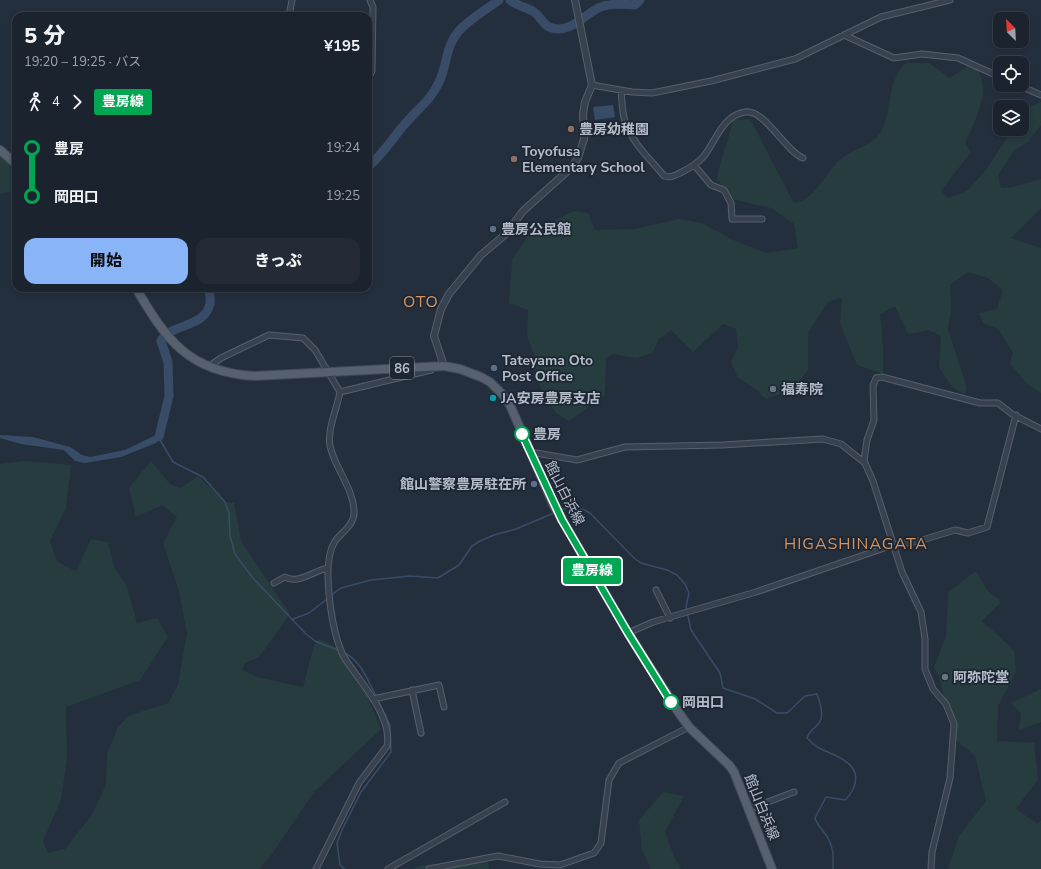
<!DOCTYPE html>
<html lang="ja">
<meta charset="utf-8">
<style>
body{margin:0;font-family:"Nunito Sans","Noto Sans JP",sans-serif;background:#242b36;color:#f1f3f6;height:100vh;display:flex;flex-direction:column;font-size:15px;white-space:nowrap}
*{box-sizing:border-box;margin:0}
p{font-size:13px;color:#a0a4aa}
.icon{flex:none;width:22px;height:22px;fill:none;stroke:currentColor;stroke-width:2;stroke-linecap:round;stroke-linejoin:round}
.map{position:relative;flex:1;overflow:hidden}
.sheet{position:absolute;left:12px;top:12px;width:360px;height:280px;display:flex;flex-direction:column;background:#1b232e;border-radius:12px;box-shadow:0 2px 6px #0003,0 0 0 1px #39404a}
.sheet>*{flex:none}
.badge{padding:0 8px;border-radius:3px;font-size:14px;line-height:26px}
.needle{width:26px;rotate:336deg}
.buttons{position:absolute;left:993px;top:12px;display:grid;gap:8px}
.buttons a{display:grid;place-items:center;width:36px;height:36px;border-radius:8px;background:#1b232e;box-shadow:0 2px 6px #0003,0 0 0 1px #39404a;font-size:20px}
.map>.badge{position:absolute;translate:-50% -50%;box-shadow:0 0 0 2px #fff}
.legs{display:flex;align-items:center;gap:6px;height:44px;padding:0 12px;font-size:13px}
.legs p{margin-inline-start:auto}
.head{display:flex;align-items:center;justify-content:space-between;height:68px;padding:0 12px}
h1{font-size:22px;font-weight:800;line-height:30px}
.primary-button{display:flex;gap:8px;margin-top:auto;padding:8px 12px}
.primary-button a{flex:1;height:46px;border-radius:12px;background:#8ab4f8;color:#111;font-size:16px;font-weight:800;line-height:46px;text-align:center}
.primary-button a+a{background:#242b36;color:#f1f3f6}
ul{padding:0 12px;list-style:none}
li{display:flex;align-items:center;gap:14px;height:48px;font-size:15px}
li i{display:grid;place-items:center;width:6px;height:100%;margin:0 5px;background:currentColor}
li i::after{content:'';width:10px;height:10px;margin:-5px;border:3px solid;border-radius:50%;background:#1b232e}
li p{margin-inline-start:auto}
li:first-child i{background:linear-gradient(#0000 50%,currentColor 0)}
li:last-child i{background:linear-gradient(currentColor 50%,#0000 0)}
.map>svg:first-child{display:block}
.green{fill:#263c3f}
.water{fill:#394c67}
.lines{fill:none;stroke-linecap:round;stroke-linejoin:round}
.stream{stroke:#394c67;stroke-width:1.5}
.river{stroke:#394c67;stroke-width:9}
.minor-casing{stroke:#565f6c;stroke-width:7}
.tertiary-casing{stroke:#565f6c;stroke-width:8}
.primary-casing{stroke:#414a57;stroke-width:10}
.minor{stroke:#38414e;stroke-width:5}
.tertiary{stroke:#38414e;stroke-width:6}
.primary{stroke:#56606e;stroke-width:8}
.line-1-casing{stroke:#fff;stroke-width:9}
.line-1{stroke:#00a651;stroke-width:6}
.education-dot{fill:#8d6e63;stroke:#1d2633;stroke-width:1.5}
.service-dot{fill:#5c6f8a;stroke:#1d2633;stroke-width:1.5}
.worship-dot{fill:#6b7280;stroke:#1d2633;stroke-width:1.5}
.culture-dot{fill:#0f9aa8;stroke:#1d2633;stroke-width:1.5}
.stop-1-dot{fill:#fff;stroke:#00a651;stroke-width:2}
.labels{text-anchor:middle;stroke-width:3.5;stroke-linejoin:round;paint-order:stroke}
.shield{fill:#1d2633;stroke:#878f9c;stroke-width:1}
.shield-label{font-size:13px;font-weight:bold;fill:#b4bcc9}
.poi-label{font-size:14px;font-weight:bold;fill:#b4bcc9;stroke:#1d2633;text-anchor:start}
.stop-label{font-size:14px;font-weight:bold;fill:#b4bcc9;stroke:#1d2633;text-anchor:start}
.street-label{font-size:14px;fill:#b4bcc9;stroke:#1d2633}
.quarter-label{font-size:16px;letter-spacing:1px;fill:#d59563;stroke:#1d2633}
</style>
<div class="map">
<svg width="1041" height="869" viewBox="0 0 1041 869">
<rect width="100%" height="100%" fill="#242f3e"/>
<path class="green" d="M906,63H929L950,78L972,63C995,85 976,119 965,143L971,152L941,191L949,198L967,191L986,170L1013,129H1022C1022,111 1024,108 1041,102V125L1028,142L1014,150L998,175L1001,188L1013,187L1041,179V208L1011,238L1041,248V393L1027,384L1010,363L1013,353L998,329L983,323L979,313L997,309L1003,290L988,278L968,272L950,285L951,307L948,329L967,388L964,394L952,387L939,367L941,336L929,330L908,334L895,306L880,314L883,346V374L857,365L840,323L842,297L828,302L808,333V370L792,390L766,399L753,387L738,378L731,362L738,347L736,329L723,324L693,352L671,330L659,339L652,353L637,358L613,354L606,358L605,395L569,421L556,413L545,398L540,387L535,371V357L527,336L528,310L509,303L512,260L530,233L574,211L588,213L595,230L634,229L679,219L702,223L731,239L766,253L798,248L794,224L771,208L732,199L717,179C720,158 729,140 733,120L750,119L794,203C817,199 825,171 842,158C853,149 877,144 883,128C892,106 887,81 906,63Z
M0,154L16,169V190L0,194Z
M24,461L71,465L66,508L50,541L57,562L76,571L91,539L108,542L114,567L127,587L137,623L157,618L168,637L140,680L66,707L67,759L61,800L43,841L48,853L65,849L91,816L106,785L107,754L118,727L128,716L168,703L178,685L187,633L179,591L163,543L177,517L162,505L136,517L129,488L151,461L170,484L181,488L198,476L226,502L234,503L241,541L290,614L259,657L245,663L242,670L257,677L303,687L314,645L319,639C355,649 367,698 381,729L314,792L270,857L259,869H0V464Z
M976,571L987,590L1001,602L982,621L1014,650L1016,672L998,706L997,741L1034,743L1038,779L1016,809L1038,824L1041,820V869H948L959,836L986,801L975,756L955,739L939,677L934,667L946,636L948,592Z
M1041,689V722L1019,730L1021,713L1011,703Z
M663,792L684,796L665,832L675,859L681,869H651L642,850L639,820Z
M488,862L489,869H412L422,865Z"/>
<path class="water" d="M613,105L615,117L595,120L593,107Z
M162,426L160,439L156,443L121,457L85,463L75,461L64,450L21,444L0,438V435L33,437L70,447L82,455L90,457L125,450L156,435Z"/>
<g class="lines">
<path class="stream" d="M159,438L173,462L203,477L225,502L229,513L230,536L235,554L252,577L306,634L315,641L340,651
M559,511C571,505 578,506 590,513L634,558L641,563L667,570L677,575L685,584L689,593L686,607L691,630L720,673L723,688L755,699L777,713H787L805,696L817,694C820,702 825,716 819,723C814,729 809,731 807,738C811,742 815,746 819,748C835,756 863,763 854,787C851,793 850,796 845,800L826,797L815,818C818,828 825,831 829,840C834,849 833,859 833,869
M330,596L341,588L371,580L410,576L438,578L459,565L472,546L480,541L494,535L516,529L554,513
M293,619L309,613L327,599
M343,652C360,659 368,681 376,696
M345,869L340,865L337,843L342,830L361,792L391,752L390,725L378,700"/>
<path class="river" d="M510,0C517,6 526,7 534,12C540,16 543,24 549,27C569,35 583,16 598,8C610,3 623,4 635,5L640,0
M368,167C383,154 392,139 404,125C418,108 431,101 440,80C447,64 446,46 458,32C469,19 486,10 499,0
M159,437L169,396L168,362L161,341C170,323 204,329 210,304C211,299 209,293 209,288"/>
<defs>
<path id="minor" d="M289,16L292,0
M844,35L894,58L922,54L958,58L1000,77
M368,79L372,71L373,7L370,0
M592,85L632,92L652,93L711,81L795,59L881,17L950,0
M1018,85L1041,95
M621,90C622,100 622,112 625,121C631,142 651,160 664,176C671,178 676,175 682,172C690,168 698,163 704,156C716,141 722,116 745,112C765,109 785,151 803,158
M694,165L711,185L724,190L731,203L732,219H762
M208,367L221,358L269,335L303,338L315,350L340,392C337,409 327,429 330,446C335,469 355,490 354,514C353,527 340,533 334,543C321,565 332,630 342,653C345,660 351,667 355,673C369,692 392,721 387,746L359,783L316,869
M340,392L431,370
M530,452L577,460L625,447L722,445L823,439L841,444L865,463
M274,583L285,577C298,585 315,570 328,568
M656,590L670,618
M628,633L653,622L756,592L893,545L919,541L955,530L968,533L987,527L1016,415
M412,690L421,733
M373,699L439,685L444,707
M750,809L794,792
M388,869L505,802
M429,869L498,856L540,864L560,865L594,853L601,843L609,780L619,763L689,727
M931,869L932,852L950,778L954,724L946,704L933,689L925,669V639L921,612L902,572L873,481L864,461L867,440L874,420L873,386L876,378L882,377L980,403H998L1012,414L1041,429"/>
<path id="tertiary" d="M444,366L434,336L441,309L449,294L481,255L507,233L523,211L571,168L578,158L584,139L583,114L585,102L592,85L575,0"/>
<path id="primary" d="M0,150L16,164
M136,288C166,340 189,372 254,376L444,366L460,369L481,377L490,382L503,395L510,405L553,504L628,633L679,713L689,727L729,765L734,772L772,869"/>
</defs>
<use href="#minor" class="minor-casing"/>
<use href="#tertiary" class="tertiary-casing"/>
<use href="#primary" class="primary-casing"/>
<use href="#minor" class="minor"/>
<use href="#tertiary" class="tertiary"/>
<use href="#primary" class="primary"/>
</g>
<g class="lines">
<defs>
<path id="line-1" d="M522,434L562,520L628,633L671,702"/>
</defs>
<use href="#line-1" class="line-1-casing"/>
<use href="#line-1" class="line-1"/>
</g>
<g class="education-dot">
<circle cx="571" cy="129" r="4"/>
<circle cx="514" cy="159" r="4"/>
</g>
<g class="service-dot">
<circle cx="493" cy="229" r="4"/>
<circle cx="494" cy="368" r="4"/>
<circle cx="534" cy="484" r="4"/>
</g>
<g class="worship-dot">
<circle cx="773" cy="389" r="4"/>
<circle cx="945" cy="677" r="4"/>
</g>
<circle class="culture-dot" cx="493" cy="398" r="4"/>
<g class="stop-1-dot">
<circle cx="522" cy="434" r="7"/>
<circle cx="671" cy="702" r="7"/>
</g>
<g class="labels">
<rect class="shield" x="390" y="357" width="24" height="22" rx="3"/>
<g class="shield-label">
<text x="402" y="373">86</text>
</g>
<g class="poi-label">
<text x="579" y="134">豊房幼稚園</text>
<text x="522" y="156">Toyofusa<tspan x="522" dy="16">Elementary School</tspan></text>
<text x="501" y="234">豊房公民館</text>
<text x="502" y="365">Tateyama Oto<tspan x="502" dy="16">Post Office</tspan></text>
<text x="781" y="394">福寿院</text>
<text x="501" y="403">JA安房豊房支店</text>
<text x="526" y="489" text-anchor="end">館山警察豊房駐在所</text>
<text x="953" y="682">阿弥陀堂</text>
</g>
<g class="stop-label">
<text x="533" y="439">豊房</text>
<text x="682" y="707">岡田口</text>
</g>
<g class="street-label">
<text transform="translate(565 493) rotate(63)" y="5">館山白浜線</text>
<text transform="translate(762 807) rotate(68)" y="5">館山白浜線</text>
</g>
<g class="quarter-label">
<text x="421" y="307">OTO</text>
<text x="856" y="549">HIGASHINAGATA</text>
</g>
</g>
</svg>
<div class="buttons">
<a><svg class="needle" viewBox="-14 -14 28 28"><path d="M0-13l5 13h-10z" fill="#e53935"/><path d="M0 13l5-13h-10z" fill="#a0a4aa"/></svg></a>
<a><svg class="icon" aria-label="locate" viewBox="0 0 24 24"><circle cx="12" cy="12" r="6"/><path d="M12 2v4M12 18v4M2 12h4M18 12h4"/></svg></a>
<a><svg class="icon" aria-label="layers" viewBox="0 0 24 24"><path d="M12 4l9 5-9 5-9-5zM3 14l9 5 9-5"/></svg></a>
</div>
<b class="badge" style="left:592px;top:571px;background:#00a651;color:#fff">豊房線</b>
<section class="sheet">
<div class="head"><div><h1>5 分</h1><p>19:20 – 19:25 · バス</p></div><b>¥195</b></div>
<div class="legs"><svg class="icon" aria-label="walk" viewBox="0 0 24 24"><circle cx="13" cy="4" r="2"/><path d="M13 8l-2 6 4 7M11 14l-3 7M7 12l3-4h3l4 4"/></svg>4<svg class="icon" aria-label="forward" viewBox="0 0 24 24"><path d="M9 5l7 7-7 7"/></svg><b class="badge" style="background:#00a651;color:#fff">豊房線</b></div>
<ul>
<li><i style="color:#00a651"></i><b>豊房</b><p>19:24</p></li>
<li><i style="color:#00a651"></i><b>岡田口</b><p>19:25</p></li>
</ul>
<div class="primary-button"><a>開始</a><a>きっぷ</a></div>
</section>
</div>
